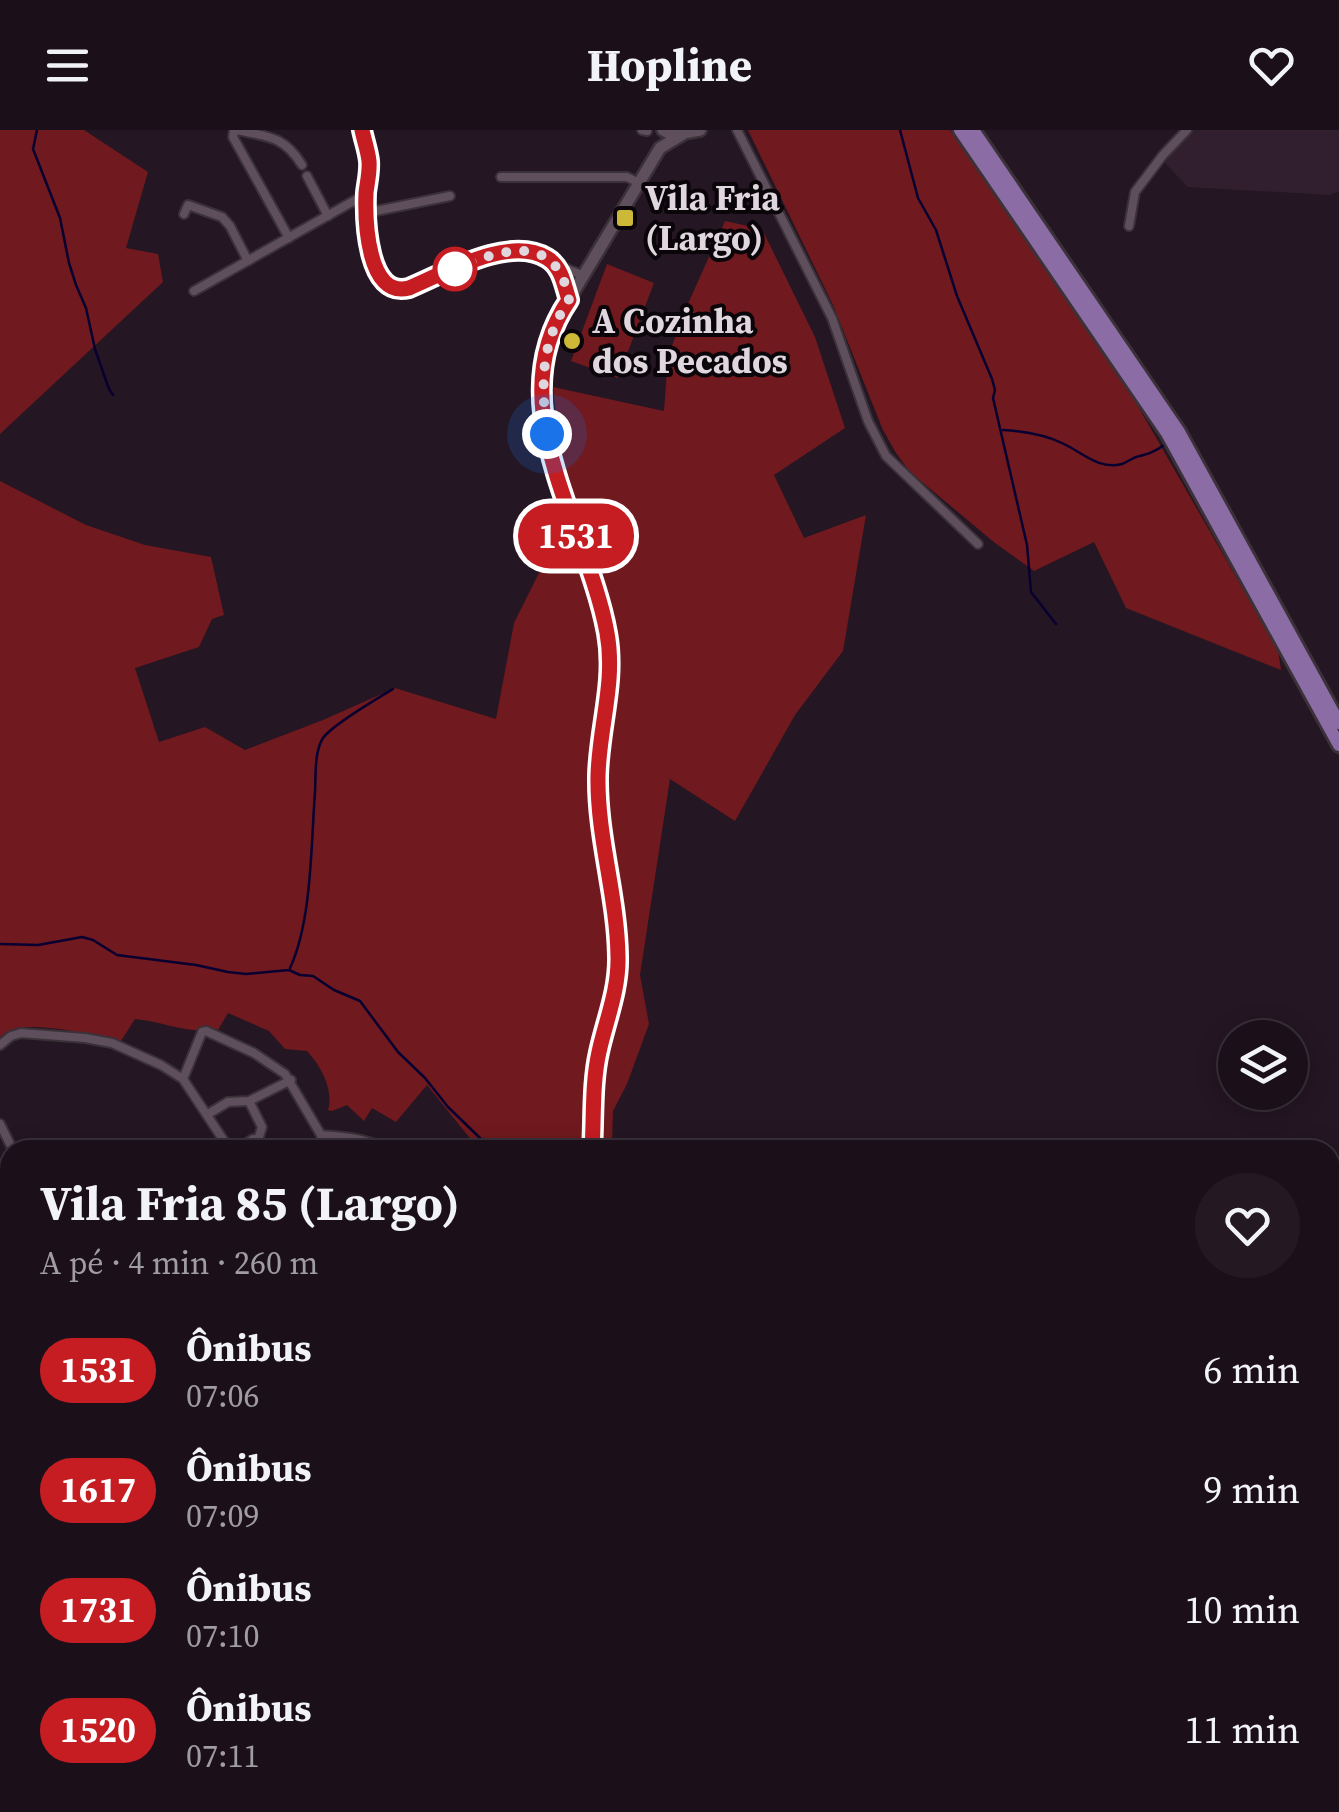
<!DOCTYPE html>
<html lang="pt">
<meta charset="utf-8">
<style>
body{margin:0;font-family:"Source Serif 4",serif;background:#241923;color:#f1f3f6;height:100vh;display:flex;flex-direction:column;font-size:38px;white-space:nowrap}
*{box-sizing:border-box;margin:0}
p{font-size:32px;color:#a09da2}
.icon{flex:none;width:55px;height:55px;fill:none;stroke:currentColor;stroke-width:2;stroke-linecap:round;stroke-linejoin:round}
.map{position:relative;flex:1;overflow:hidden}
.side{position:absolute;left:0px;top:1010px;width:1340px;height:672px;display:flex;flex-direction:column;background:#1b101a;border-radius:30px 30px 0 0;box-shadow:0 5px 25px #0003,0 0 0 2px #393039}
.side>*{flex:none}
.badge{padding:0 20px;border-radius:32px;font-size:35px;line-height:65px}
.controls{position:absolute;left:1218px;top:890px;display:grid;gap:20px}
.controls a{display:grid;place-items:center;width:90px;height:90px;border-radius:50%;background:#1b101a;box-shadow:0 5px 25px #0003,0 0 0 2px #393039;font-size:50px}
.you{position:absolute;width:50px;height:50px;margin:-25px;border:8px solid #fff;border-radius:50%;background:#1a73e8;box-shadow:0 0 0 15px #1a73e833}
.map>.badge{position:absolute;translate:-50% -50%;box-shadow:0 0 0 5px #fff}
.round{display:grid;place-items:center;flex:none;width:105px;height:105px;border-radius:52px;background:#241923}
.head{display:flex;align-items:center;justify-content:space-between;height:170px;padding:0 40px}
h1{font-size:48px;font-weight:700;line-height:75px}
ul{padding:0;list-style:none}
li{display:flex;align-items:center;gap:30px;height:120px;padding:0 40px}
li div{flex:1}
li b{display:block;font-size:38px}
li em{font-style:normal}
li .badge{min-width:110px;font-weight:700;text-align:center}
header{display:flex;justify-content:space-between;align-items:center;height:130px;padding:0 40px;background:#1b101a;font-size:45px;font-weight:700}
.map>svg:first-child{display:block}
.built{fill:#311f2f}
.green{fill:#70191e}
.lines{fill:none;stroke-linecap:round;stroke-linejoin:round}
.stream{stroke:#080030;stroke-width:2.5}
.street-casing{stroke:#3b3139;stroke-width:12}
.secondary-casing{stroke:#3b3139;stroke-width:16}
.primary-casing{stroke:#3b3139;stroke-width:18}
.street{stroke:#5f4f5d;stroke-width:8}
.secondary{stroke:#5f4f5d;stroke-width:11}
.primary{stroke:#8b6ca4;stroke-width:12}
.line-casing{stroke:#fff;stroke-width:22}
.line{stroke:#c61d23;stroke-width:15}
.walk{stroke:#e0d6de;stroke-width:10;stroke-dasharray:0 18}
.poi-dot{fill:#ccb938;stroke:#090509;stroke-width:4}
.stop-dot{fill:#fff;stroke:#c61d23;stroke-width:5}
.labels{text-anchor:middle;stroke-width:8;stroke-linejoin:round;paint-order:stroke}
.poi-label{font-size:35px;font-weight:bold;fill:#e0d6de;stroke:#090509;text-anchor:start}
</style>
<header><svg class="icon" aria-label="menu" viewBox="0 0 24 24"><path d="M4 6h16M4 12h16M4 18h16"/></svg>Hopline<svg class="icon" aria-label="heart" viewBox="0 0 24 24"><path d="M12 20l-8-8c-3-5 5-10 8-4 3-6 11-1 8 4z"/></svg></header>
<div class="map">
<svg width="1339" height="1682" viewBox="0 0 1339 1682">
<rect width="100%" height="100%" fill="#241622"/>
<path class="built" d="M1191,0H1339V61L1330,65L1188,57L1164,32Z
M182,1673V1672L337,1673L333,1682H182Z"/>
<path class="green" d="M0,0H84L148,42L126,118L158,124L163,152L0,304Z
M748,0H950L1135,271L1278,520L1281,540L1126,478L1094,412L1034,441L995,413L910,342L896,323L883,300L833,175Z
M725,91L762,99L815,207L845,298L774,345L804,408L866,385L843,521L795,585L735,691L670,649L640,845L649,894L627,954L613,981L612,1015L600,1009L598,1020H463L473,1012L427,955L396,992L372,978L364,991L347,975L332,981L328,980C334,960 321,936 307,921L285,919L269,901L228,883L218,900C208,897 202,901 193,900C174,898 156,891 135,889L121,911C97,905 37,892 14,899C9,900 5,904 0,907V351L86,395L145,415L211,427L224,485L212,489L199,517L135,538L159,612L205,597L245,620L323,590L395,558L496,589L514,493L545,431L584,410L563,346L553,257L664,281L668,226L687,176Z
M607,134L654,153L618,248L571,231Z
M0,1130L7,1144V1155L10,1157V1672L182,1673V1682H0Z"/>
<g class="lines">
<path class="stream" d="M37,0L33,19L60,88L69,133L76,155L86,178L95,219L109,259L113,265
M900,0L918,68L936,100L957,166L992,249L995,260L993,268L1027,415L1031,462L1056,494
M1003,300C1025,301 1044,304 1064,314C1083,323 1099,340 1122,334C1127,332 1131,329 1136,327C1147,324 1155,322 1164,315
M0,814L38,815L82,807L93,810L117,825L196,835L228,842L246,844L289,840L300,845L313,846L334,860L360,871L398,922L425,948L448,977L480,1008L488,1020
M290,838C312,791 311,714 315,662C316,646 314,622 323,608C332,595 378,568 393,559"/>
<defs>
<path id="street" d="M234,0L233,7L289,108
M237,0C269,7 284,6 302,35
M362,0C364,10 368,21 369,31C370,42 367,53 366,63C365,90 367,169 409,158C438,146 494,116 524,121C545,124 562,140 583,145
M642,0L647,1
M737,0L832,188L868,291L886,326L978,414
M307,46L328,86
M501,47H627L639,53
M366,83L450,66
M184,84L188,75L222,87L230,96L248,131
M1129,96L1135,62L1163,25L1187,0
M554,135L563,149L569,170
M194,161L366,64
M0,915L11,906L21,903L85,908L112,913L161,935L183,949L230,1020
M183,949L202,902L206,901L254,923L285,944L321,1005L324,1020
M249,971L262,997L258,1010
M208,984L228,972L249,971L291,950
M0,994L13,1020
M321,1005C345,1006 368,1009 388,1020
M258,1010L270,1020
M237,1020L253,1009L258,1010
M354,1672L369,1682
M477,1672L480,1682
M728,1672L731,1682
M812,1672L816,1682
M338,1682L342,1672"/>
<path id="secondary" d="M663,0L672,5L700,0
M592,1020C594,988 592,953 599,922C606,889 619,859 618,825C617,765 597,706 598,645C599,596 616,551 607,502C588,402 508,291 558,188L660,18L683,4
M1330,1210L1339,1208
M435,1672L444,1682
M1190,1672L1210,1682"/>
<path id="primary" d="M960,0L1167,303L1339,615
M973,0L1179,302L1339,593"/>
</defs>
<use href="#street" class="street-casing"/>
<use href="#secondary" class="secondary-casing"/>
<use href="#primary" class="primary-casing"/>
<use href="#street" class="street"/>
<use href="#secondary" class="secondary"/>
<use href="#primary" class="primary"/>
</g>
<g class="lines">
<defs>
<path id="line" d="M362,0C364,10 368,21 369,31C370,42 367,53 366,63C365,90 367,169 409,158C445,143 509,105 547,128C562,137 564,155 569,170C497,275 588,397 607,503C616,552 599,597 598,646C597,707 617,765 618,826C619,860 606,890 599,922C592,953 594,988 592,1020"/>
</defs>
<use href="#line" class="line-casing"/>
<use href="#line" class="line"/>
<path class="walk" d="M455,139C488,125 542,103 562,147C566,154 567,163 569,170C540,213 541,255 547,304"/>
</g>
<g class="poi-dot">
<rect x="615" y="78" width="20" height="20" rx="5"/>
<circle cx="572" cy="211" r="10"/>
</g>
<circle class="stop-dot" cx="455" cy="139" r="20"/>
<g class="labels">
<g class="poi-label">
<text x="645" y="80">Vila Fria<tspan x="645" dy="40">(Largo)</tspan></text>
<text x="592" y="203">A Cozinha<tspan x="592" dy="40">dos Pecados</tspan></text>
</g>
</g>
</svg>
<div class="controls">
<a><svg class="icon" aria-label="layers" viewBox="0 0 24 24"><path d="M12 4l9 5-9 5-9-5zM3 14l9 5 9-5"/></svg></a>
</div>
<div class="you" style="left:547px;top:304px"></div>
<b class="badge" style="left:576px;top:406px;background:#c61d23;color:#fff">1531</b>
<section class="side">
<div class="head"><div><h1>Vila Fria 85 (Largo)</h1><p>A pé · 4 min · 260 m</p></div><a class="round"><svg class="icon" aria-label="heart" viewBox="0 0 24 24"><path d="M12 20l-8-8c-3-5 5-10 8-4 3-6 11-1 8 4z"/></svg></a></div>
<ul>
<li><span class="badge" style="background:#c61d23;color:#fff">1531</span><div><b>Ônibus</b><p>07:06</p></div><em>6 min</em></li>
<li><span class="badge" style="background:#c61d23;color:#fff">1617</span><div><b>Ônibus</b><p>07:09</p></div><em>9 min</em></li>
<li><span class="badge" style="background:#c61d23;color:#fff">1731</span><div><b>Ônibus</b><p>07:10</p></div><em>10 min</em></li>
<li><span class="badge" style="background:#c61d23;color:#fff">1520</span><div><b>Ônibus</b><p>07:11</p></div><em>11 min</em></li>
</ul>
</section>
</div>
